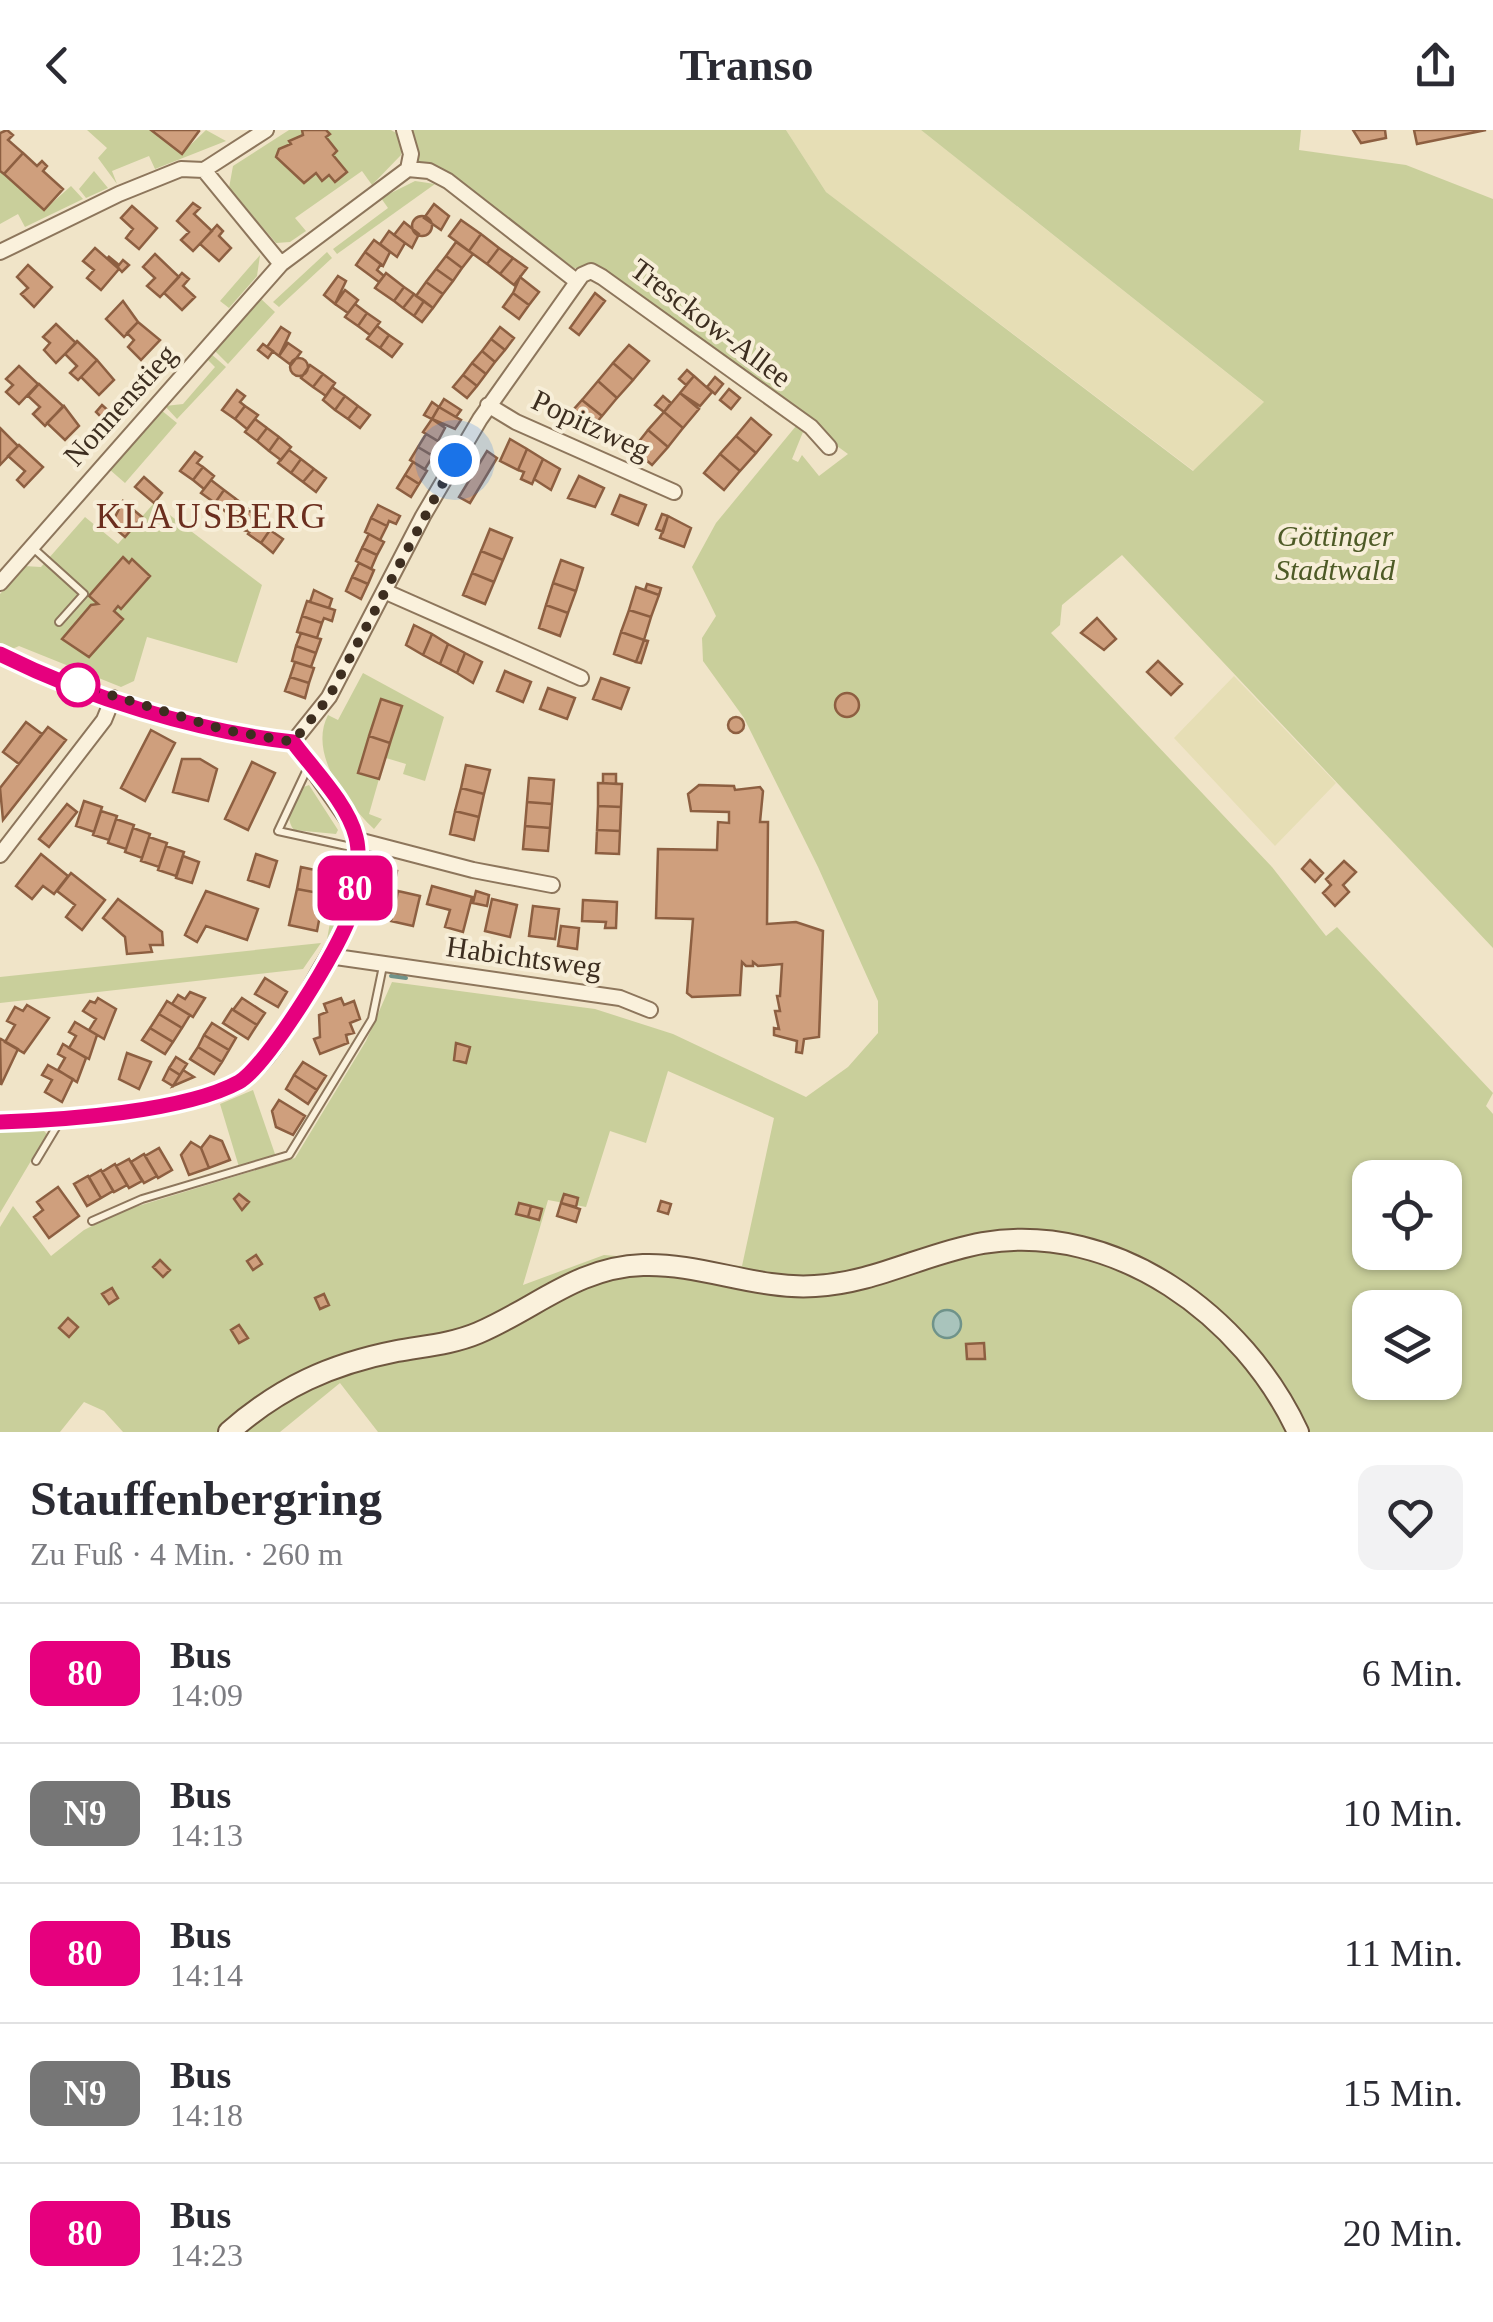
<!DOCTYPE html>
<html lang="de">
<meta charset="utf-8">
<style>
body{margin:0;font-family:Georgia,serif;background:#f2f2f3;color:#2b2b33;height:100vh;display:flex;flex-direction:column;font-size:38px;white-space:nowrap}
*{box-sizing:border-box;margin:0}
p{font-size:32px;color:#7c7c81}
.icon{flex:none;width:55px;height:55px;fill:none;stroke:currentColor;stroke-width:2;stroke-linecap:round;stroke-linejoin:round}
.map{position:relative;height:1302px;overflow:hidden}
.drawer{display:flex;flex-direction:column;background:#fff;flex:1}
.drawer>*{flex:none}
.badge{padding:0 20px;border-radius:15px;font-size:35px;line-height:65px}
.tools{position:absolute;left:1352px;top:1030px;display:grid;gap:20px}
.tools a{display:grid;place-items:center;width:110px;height:110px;border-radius:20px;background:#fff;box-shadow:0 2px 8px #0004;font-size:50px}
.you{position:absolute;width:50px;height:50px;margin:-25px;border:8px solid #fff;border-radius:50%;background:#1a73e8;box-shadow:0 0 0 15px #1a73e833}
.map>.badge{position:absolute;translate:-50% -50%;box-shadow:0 0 0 5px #fff}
.round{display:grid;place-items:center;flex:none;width:105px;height:105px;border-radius:20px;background:#f2f2f3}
.overview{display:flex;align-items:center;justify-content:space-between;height:170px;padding:0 30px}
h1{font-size:48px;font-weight:700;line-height:75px}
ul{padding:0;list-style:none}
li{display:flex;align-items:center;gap:30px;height:140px;padding:0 30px;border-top:2px solid #e1e1e2}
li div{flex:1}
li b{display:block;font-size:38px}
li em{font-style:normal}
li .badge{min-width:110px;font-weight:700;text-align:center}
header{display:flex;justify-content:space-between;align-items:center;height:130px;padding:0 30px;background:#fff;font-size:45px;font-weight:700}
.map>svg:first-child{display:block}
.farmland{fill:#e6deb5}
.green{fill:#c9cf9b;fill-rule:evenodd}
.water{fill:#a9c4bc;stroke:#6f938a;stroke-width:2.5}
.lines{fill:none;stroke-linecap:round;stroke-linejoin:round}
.stream{stroke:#6f938a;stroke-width:4}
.building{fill:#cf9f7d;stroke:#8d5f41;stroke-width:2.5}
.lane-casing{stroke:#8d765c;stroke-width:10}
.street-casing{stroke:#8d765c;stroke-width:18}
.secondary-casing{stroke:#6f573f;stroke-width:24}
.lane{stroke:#faf1dc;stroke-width:6}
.street{stroke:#faf1dc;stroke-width:14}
.secondary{stroke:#faf1dc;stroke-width:20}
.line-casing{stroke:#fff;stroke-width:22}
.line{stroke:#e6007e;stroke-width:15}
.walk{stroke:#3d2e20;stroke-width:10;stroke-dasharray:0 18}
.stop-dot{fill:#fff;stroke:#e6007e;stroke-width:5}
.labels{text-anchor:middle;stroke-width:8;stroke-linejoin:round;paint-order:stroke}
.street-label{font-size:30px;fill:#3d2e20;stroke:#f7eed8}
.park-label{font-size:30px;font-style:italic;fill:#4d5a26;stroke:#f7eed8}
.quarter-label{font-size:35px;letter-spacing:2.5px;fill:#6b2e1e;stroke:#f7eed8}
</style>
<header><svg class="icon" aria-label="back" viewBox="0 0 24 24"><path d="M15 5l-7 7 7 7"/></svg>Transo<svg class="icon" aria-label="share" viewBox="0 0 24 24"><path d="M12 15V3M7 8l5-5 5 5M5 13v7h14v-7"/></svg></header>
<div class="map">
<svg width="1493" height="1302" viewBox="0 0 1493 1302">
<rect width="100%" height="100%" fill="#f0e4c8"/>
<path class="farmland" d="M786,0H921L1265,273L1194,341L826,62Z
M1234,546L1336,653L1275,716L1174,608Z"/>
<path class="green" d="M87,0H151L182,23L206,0L226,11L155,39L149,26L112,41L117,54L98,28L107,18Z
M289,0H391L401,6V25L372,55L362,41L295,88L306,101L290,112L276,113L229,58L233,36Z
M412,0H786L826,62L1193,341L1264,272L921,0H1301L1299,20L1406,35L1493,69V818L1122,425L1062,475L1060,495L1051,503L1272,737L1326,806L1337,797L1493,963L1486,976L1493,984V1302H378L340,1253L280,1302H123L104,1281L84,1272L60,1302H0V1097L13,1076L51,1126L84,1100L122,1081L295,1028L366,911L392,852L595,879L673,904L806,967L848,937L878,903V871L818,737L744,588L703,531L702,508L716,486L692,437L716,393L796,296L803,302L792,329L798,332L802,325L819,346L848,324L592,137L574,138L443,40L418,33ZM668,941L774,988L742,1136L604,1125L523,1155L548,1070L586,1077L610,1001L646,1013ZM1370,1048H1445V1122H1370ZM1370,1178H1445V1252H1370Z
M0,41L44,80L71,56L83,69L25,97L18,84L0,94Z
M94,41L108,58L86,68L79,59Z
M415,51L435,54L337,124L333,119L388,78L381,68Z
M327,122L332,128L279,177L273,172Z
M260,125L257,146L229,178L220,171Z
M259,167L275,182L228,234L213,219Z
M210,223L226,237L177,289L165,276L183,274L215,237L206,228Z
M161,280L177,293L125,353L109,339Z
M154,373L262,455L237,533L147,507L134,551L121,557L19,516L10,520L0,514V464L24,436L41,437L85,387L118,414Z
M363,543L444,587L425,651L403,644L406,634L386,628L402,576L381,570L358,642L379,649L369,684L382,689L374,699C346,672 308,624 328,585L338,590Z
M309,655L338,700L336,704L294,700C283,686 294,673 301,658Z
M346,719L345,771L326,815L343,720Z
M321,813L303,839L0,873V847Z
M253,960L276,1027L239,1037L220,974Z
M43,1000L47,1004L0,1083V1002Z"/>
<path class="water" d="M933 1194a14 14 0 1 1 28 0a14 14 0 1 1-28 0Z"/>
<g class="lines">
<path class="stream" d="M391,846L406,848"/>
</g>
<path class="building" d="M7,0L13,5L8,10L23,23L4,44L0,41V3Z
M151,0H198L199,1L182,24Z
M326,0L330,4L326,7L337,21L333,25L347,42L335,52L329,45L322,51L316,43L304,53L276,27L279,19L291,14L289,11L303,5L302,0Z
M1353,0H1385L1386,8L1361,13Z
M1414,0H1486L1417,14Z
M23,23L37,36L42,31L47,36L43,41L63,59L44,80L4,44Z
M193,73L200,78L194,84L212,101L193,121L181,110L189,102L177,91Z
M434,74L449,86L441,100L424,88Z
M132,76L157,98L139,119L126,108L133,99L121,88Z
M412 96a10 10 0 1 1 20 0a10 10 0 1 1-20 0Z
M461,90L481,104L469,121L449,106Z
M404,92L419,104L412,118L394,105Z
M217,95L223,101L219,106L231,118L219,131L200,114Z
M389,101L405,113L397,127L380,114Z
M481,104L499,118L487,134L469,121Z
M374,110L390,122L383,136L365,122Z
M456,112L473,124L462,138L446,126Z
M95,118L119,139L101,160L87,148L94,140L83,131Z
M499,118L513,128L500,144L487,134Z
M365,122L381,134L377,140L384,146L379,152L356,135Z
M155,124L179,147L160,167L147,156L155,148L143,137Z
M108,126L119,135L123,130L129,135L122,142Z
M446,126L462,138L453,151L436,139Z
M513,128L527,138L514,155L500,144Z
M28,135L52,157L34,177L21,164L28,158L17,147Z
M436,139L453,151L443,164L426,152Z
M182,143L189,149L183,156L195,167L182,180L164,163Z
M386,143L404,157L394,171L375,158Z
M338,146L346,151L335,174L324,165Z
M520,147L539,162L529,175L513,163Z
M426,152L443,164L433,178L416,166Z
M404,157L414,164L403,178L394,171Z
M345,160L358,170L348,183L335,174Z
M513,163L529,175L519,189L503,177Z
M595,163L605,171L579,205L570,198Z
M414,164L424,171L414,186L403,178Z
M123,171L138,192L124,207L106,189Z
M424,171L433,178L422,192L414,186Z
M355,174L367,183L358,196L345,187Z
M367,183L380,192L370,205L358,196Z
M138,192L160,210L141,230L128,217L134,210L127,203Z
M56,194L76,213L56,233L44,220L50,213L43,207Z
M377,196L389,205L380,218L367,209Z
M281,197L290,203L279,226L267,217Z
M500,197L514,208L505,220L491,209Z
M389,205L402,214L392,227L380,218Z
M491,209L505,220L495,232L482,221Z
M77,211L97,230L78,250L70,243L77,236L65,224Z
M288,213L301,222L291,235L279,226Z
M263,214L273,221L268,228L258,220Z
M629,215L649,231L633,250L613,233Z
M482,221L495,232L486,244L472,233Z
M290 237a9 9 0 1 1 18 0a9 9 0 1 1-18 0Z
M97,230L114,250L99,265L81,247Z
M472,233L486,244L477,256L463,245Z
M613,233L633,250L617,268L598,251Z
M310,235L323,244L313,257L301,248Z
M19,236L38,254L19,274L6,262L13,255L6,249Z
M687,240L694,246L686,255L679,249Z
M323,244L335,253L326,266L313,257Z
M463,245L477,256L467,268L453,257Z
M694,246L712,262L700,276L680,263Z
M715,247L723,254L715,264L707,257Z
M598,251L617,268L602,286L582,270Z
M39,254L63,276L45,296L33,284L40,277L28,266Z
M332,257L345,266L335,280L323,270Z
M729,259L740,268L731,279L720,270Z
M237,260L245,266L240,272L245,276L235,289L222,280Z
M680,263L699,279L683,298L664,282Z
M345,266L358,276L348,289L335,280Z
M663,266L671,273L664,282L655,275Z
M444,269L461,280L456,287L439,277Z
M582,270L602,286L586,305L566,288Z
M432,272L439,277L432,289L424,285Z
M102,275L111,283L104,290L96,282Z
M64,276L79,296L65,310L47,293Z
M245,276L258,285L247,299L235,289Z
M358,276L370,285L360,298L348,289Z
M439,277L461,290L455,299L432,289Z
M664,282L683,298L668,317L648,300Z
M751,288L771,305L756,323L736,306Z
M255,289L267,298L257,311L245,302Z
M432,289L445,298L438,311L423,302Z
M0,298L18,316L0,335Z
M267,298L279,307L269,321L257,311Z
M648,300L668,317L652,335L633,319Z
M426,304L441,313L433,326L418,317Z
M736,306L756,323L740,341L720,324Z
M279,307L291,317L281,330L269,321Z
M510,309L527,319L518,340L500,331Z
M19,315L43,337L24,357L17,350L25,341L8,326Z
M418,317L433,326L425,339L410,330Z
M527,319L543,329L532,354L521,349L524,342L518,340Z
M289,320L301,329L291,343L278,333Z
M487,321L497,328L470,373L459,367Z
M195,322L202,327L197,333L203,337L193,350L180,341Z
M720,324L740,341L724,360L704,343Z
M301,329L314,339L303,352L291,343Z
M543,329L560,339L551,360L534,349Z
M413,332L427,341L419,354L405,345Z
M203,337L214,346L204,359L193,350Z
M314,339L326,348L316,362L303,352Z
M405,345L419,354L411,367L397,358Z
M579,346L604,358L595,377L568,368Z
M144,347L162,363L154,373L135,357Z
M211,350L224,360L215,373L201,363Z
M224,360L236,369L226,382L215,373Z
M620,365L646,375L638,395L612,384Z
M236,369L248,378L239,391L226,382Z
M123,371L142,387L125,407L111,395Z
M378,375L400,386L396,394L389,391L387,396L371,388Z
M238 391a10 10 0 1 1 20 0a10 10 0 1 1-20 0Z
M662,384L668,386L663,402L656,399Z
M668,386L691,398L684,417L660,408Z
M371,388L387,396L380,410L365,402Z
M258,391L270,400L261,413L248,404Z
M490,399L512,408L503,430L481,421Z
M270,400L283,409L273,423L261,413Z
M369,404L384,412L377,425L362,418Z
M362,418L377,425L371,439L356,431Z
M481,421L503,430L494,452L472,443Z
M123,427L129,433L132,429L150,446L121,479L118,476L114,481L123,489L89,527L62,509L91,475L98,474L89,466Z
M561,430L583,438L576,461L553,453Z
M359,433L374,440L368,454L352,447Z
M472,443L494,452L485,474L463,465Z
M352,447L368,454L361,469L346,461Z
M553,453L576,461L568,483L546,475Z
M647,454L661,458L659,465L645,460Z
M636,457L659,465L651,487L629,480Z
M314,460L332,469L329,478L310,472Z
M307,471L335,480L332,491L324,488L322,493L302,486Z
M546,475L568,483L560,506L539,498Z
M629,480L651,487L644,510L621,502Z
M302,486L322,493L317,508L297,502Z
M1097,488L1116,509L1104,520L1081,503Z
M414,495L432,504L423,525L406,515Z
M621,502L644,510L636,532L614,524Z
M301,503L321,509L316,523L296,516Z
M432,504L448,514L440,534L423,525Z
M644,510L648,511L641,533L636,532Z
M448,514L465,523L457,543L440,534Z
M296,516L316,523L311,537L292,531Z
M465,523L482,532L473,553L457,543Z
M1158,531L1182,554L1171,565L1147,542Z
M295,532L314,538L309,553L290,547Z
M505,541L531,552L523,572L497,561Z
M290,547L309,553L305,568L285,561Z
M601,548L629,558L621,579L593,569Z
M548,558L575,568L567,589L540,579Z
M835 575a12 12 0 1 1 24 0a12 12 0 1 1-24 0Z
M381,569L402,576L390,613L369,606Z
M728 595a8 8 0 1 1 16 0a8 8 0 1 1-16 0Z
M26,592L42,604L19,634L3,622Z
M48,597L66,610L3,690L0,658Z
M151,600L175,613L145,671L121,658Z
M369,606L390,613L379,649L358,643Z
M182,629H200L217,639L208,671L173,662Z
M252,632L275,643L248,700L225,689Z
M466,635L490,640L484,664L461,658Z
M603,644H616V654L603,653Z
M529,648L554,650L552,674L527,672Z
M598,653L622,654L621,677L598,676Z
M699,655L734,656L735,660L760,657L763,661L760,692H768L767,794L796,792L823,801L819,907L804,909L802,923L796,922L797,911L774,905V898L779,899L775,881H780L777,866H780L782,834L758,836L753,832V836H746L742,832L740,865L692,867L687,863L693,789L656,788L658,719L717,720L718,692L729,693V682L691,681L688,664Z
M461,658L484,664L479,687L455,681Z
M84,671L102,677L94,702L76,696Z
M527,672L552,674L550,698L525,696Z
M67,674L77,682L49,717L39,709Z
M598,676L621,677L620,701L597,700Z
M101,681L117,686L109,710L93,705Z
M455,681L479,687L474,710L450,704Z
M116,689L134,695L126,719L108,713Z
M525,696L550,698L548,721L523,719Z
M133,698L150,704L142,728L125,722Z
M597,700L620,701L619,724L596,723Z
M149,707L167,713L159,737L141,731Z
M166,716L184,722L176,746L158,740Z
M41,724L68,746L54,764L43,756L32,769L16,756Z
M256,724L277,731L269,757L248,750Z
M183,726L199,732L192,753L176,748Z
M1310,730L1323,743L1315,752L1302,739Z
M1344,731L1356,742L1343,755L1349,762L1335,776L1323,763L1331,755L1326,749Z
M301,737L329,743L324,764L297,759Z
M383,737L397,741L394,756L379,752Z
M71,743L105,770L82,800L66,787L75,775L57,761Z
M432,756L472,767L463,802L445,797L450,780L427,774Z
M380,757L398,761L397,766L386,763L384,771L378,770Z
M297,759L324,764L317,801L289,795Z
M206,761L258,779L247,810L206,796L197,812L185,805Z
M398,761L420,766L413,796L391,791Z
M476,761L489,765L487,776L473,773Z
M118,769L162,802L163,815H150L152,822L127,824L125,807L103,788Z
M492,769L517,775L510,807L485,801Z
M583,770L617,772L616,798H605L606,792L582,791Z
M533,776L559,779L555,809L529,806Z
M561,796L579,798L577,819L558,816Z
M265,848L287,862L278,877L255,864Z
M190,862L205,868L193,887L172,874L178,865L185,869Z
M98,868L116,879L104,909L89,900L96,889L83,881L90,871L95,873Z
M242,868L265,883L257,895L233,880Z
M341,868L344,875L354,871L360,889L350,893L354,903L346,905L348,913L320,924L314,909L320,907L319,885L327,882L324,874Z
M167,871L190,885L182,898L159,884Z
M27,875L49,888L24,923L5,912L15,895L7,891L15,877L23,881Z
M232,879L257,895L248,909L223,893Z
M159,884L182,898L173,912L150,898Z
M75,892L97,905L89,929L69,918L76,906L69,902Z
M212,893L236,908L229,920L204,905Z
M150,898L173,912L165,924L142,910Z
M204,905L229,920L222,932L198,917Z
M1,909L18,919L1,955L0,911Z
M456,913L470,917L466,933L454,930Z
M63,914L86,928L77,952L58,940L65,928L58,924Z
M198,917L222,932L214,944L190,929Z
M127,923L151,932L139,959L119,949Z
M176,927L187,934L180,945L169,938Z
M303,932L326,946L317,960L294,945Z
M48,935L73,949L62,972L45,962L52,950L42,945Z
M169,938L180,945L173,956L163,950Z
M183,940L194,947L173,956L180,945Z
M294,945L317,960L308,974L286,959Z
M279,970L305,986L293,1005L276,997L272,981Z
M210,1006L222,1011L230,1030L209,1038L201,1018Z
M191,1012L201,1018L209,1038L189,1045L181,1025Z
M159,1018L172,1040L158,1048L145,1026Z
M144,1024L157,1046L144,1053L131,1032Z
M129,1029L142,1051L129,1058L116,1036Z
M115,1034L127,1055L114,1062L102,1042Z
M101,1040L113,1061L101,1068L89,1047Z
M88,1046L101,1068L87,1076L74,1054Z
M58,1057L79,1086L49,1108L34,1087L43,1080L37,1072Z
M239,1064L249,1072L242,1080L234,1069Z
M564,1064L578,1068L576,1077L561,1073Z
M661,1071L671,1074L668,1084L658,1081Z
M519,1073L531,1076L528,1087L516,1084Z
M561,1073L580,1079L576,1092L557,1086Z
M531,1076L542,1079L539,1090L528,1087Z
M256,1125L262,1134L253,1140L247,1131Z
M160,1130L170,1140L163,1147L153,1137Z
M112,1158L118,1168L109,1174L102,1164Z
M324,1164L329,1175L320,1179L315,1168Z
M68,1188L78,1197L69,1207L59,1198Z
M239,1195L248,1208L239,1213L231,1200Z
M984,1213L985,1229H967L966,1214Z"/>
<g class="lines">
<defs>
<path id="lane" d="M32,417L84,464L59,492
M309,635L278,701L356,718
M36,1031L60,991
M92,1091L142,1069L289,1025L372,889L383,836"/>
<path id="street" d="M408,39L429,41L448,51L575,150
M204,40L281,134
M0,122L119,64L181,39L204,40L266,0
M488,275L516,292L674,362
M0,453L281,134L408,39L411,24L404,0
M384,461L581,548
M0,524C88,568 195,600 293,612
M293,612L329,567L423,386L480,289L582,145L591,141L602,147L811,297L829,317
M358,710L473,740L552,755
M0,725L104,590L113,568
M329,826L620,868L650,880
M0,992C59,990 209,981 253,942C283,914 303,868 324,833C349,794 369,741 352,696L293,612"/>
<path id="secondary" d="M229,1302C280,1257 331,1234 397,1221C424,1216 452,1214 478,1203C535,1179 577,1137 643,1135C701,1133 757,1160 815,1156C874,1153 926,1123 983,1113C1116,1091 1244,1186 1298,1302"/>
</defs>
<use href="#lane" class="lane-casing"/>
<use href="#street" class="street-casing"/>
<use href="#secondary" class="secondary-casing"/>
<use href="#lane" class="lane"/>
<use href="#street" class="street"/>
<use href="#secondary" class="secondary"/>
</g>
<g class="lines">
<defs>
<path id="line" d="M0,524C88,568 195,601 293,612C313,639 348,674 356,707C361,727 357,762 351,782C342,815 267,936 239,952C184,982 63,990 0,992"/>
</defs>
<use href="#line" class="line-casing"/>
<use href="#line" class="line"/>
<path class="walk" d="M78,555L225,600L293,612L329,567L455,330"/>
</g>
<circle class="stop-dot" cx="78" cy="555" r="20"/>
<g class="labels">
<g class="street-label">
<text transform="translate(711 193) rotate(37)" y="10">Tresckow-Allee</text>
<text transform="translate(120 275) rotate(-48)" y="10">Nonnenstieg</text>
<text transform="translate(591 295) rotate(25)" y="10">Popitzweg</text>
<text transform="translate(524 827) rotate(8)" y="10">Habichtsweg</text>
</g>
<g class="park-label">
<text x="1335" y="416">Göttinger<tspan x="1335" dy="34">Stadtwald</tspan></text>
</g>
<g class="quarter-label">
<text x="212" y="398">KLAUSBERG</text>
</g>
</g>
</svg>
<div class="tools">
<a><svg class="icon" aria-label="locate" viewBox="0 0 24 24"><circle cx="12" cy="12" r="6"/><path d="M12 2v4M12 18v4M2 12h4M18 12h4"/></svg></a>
<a><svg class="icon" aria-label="layers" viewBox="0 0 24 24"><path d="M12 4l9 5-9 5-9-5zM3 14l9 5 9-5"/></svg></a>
</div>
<div class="you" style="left:455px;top:330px"></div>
<b class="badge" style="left:355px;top:758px;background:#e6007e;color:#fff">80</b>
</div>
<section class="drawer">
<div class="overview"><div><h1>Stauffenbergring</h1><p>Zu Fuß · 4 Min. · 260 m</p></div><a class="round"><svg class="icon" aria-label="heart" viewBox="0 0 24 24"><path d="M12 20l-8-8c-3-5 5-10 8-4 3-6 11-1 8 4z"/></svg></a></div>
<ul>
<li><span class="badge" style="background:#e6007e;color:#fff">80</span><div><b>Bus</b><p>14:09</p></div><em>6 Min.</em></li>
<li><span class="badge" style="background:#767676;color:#fff">N9</span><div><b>Bus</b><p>14:13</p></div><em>10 Min.</em></li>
<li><span class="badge" style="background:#e6007e;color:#fff">80</span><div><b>Bus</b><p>14:14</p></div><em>11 Min.</em></li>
<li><span class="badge" style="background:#767676;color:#fff">N9</span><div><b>Bus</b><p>14:18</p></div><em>15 Min.</em></li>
<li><span class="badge" style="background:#e6007e;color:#fff">80</span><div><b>Bus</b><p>14:23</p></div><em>20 Min.</em></li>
</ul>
</section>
